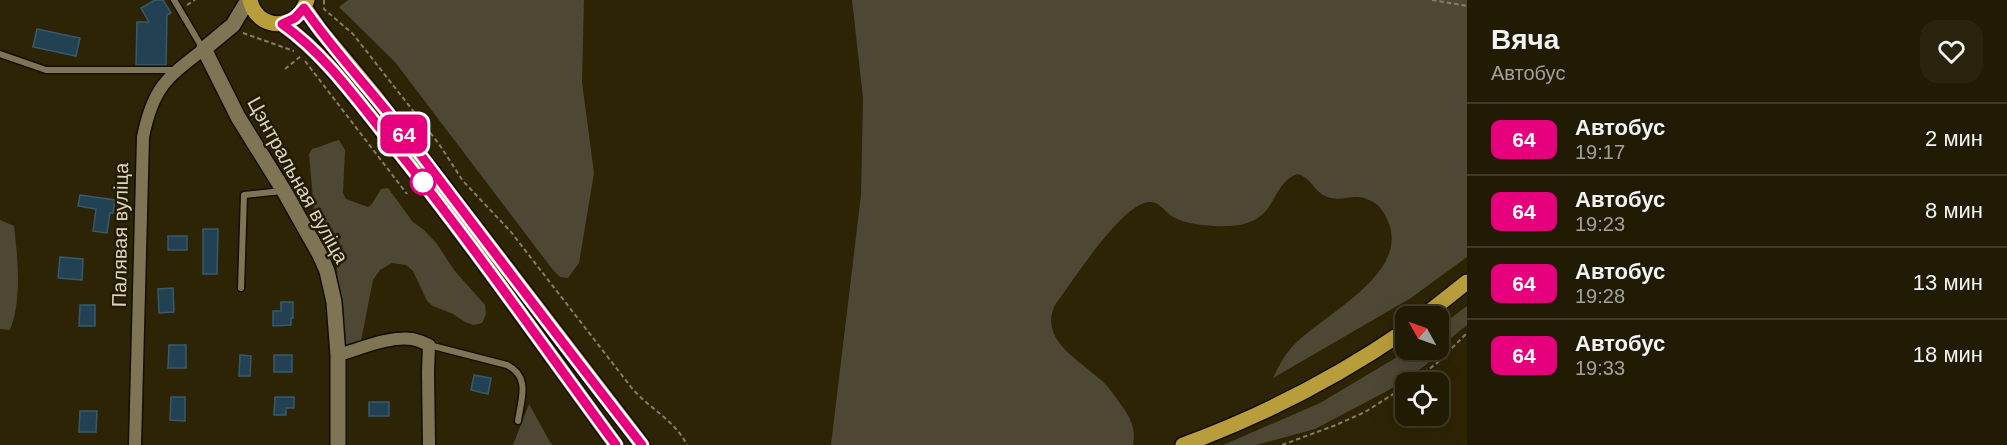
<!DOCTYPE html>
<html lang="ru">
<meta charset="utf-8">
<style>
body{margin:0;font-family:Helvetica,sans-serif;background:#2a240e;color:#f1f3f6;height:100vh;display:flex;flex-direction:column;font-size:22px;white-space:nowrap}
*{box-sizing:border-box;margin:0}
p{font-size:20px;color:#a2a19a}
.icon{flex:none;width:33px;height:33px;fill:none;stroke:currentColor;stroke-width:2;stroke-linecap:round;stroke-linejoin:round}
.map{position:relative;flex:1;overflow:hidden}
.drawer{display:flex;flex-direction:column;background:#221b04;width:540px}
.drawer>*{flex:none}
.badge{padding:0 12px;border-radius:9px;font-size:21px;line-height:39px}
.needle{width:39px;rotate:310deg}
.fabs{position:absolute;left:1395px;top:306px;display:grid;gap:12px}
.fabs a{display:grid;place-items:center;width:54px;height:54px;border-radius:12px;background:#221b04;box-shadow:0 6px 24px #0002,0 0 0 2px #3f3926;font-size:30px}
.map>.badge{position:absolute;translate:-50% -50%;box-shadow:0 0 0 3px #fff}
.round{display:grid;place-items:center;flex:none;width:63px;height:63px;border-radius:18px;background:#2a240e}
.head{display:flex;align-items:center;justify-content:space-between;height:102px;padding:0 24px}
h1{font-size:28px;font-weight:700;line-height:45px}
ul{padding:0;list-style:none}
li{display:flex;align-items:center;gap:18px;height:72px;padding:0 24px;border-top:2px solid #3f3926}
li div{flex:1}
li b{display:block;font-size:22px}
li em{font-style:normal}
li .badge{min-width:66px;font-weight:700;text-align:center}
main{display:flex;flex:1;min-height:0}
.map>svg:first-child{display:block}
.green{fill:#4d4733}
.building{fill:#224253;stroke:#38596a;stroke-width:1.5}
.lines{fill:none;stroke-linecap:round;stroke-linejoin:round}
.lane-casing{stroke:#140d00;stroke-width:9}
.street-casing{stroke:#140d00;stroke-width:15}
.secondary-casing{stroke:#140d00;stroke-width:18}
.primary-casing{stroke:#140d00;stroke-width:18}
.path{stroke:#847d64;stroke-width:2;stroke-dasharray:4.5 3;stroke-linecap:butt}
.lane{stroke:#7f7555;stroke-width:6}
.street{stroke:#7f7555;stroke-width:12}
.secondary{stroke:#7f7555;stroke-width:15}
.primary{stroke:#b89d3b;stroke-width:15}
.line-casing{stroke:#fff;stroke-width:14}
.line{stroke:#e6007e;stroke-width:9}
.stop-dot{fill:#fff;stroke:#e6007e;stroke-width:3}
.labels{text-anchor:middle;stroke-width:5;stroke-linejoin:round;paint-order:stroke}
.street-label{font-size:20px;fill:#dad5c3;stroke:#241b00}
</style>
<main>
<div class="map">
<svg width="1467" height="445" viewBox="0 0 1467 445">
<rect width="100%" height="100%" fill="#2d2405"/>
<path class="green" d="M348,0H584L582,82L594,173L579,263L568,278L560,277L553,270L395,62L339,7Z
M852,0H1467V257L1411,298L1273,378C1278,367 1284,356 1292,347C1321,315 1408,276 1389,224C1386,216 1381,206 1373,202C1354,190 1343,204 1325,196C1313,190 1312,178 1297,174C1272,184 1277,214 1247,223C1231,229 1190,226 1175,218C1166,214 1160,201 1149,202C1122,203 1071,284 1055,305C1038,340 1081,361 1102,381C1110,388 1116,398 1122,406C1131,419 1136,429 1133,445H831L861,195L863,98Z
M339,140L345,150L343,193L346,199L368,207L372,204L381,189L388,188L413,222L424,230L437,244L454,270L485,305L486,314L482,323L474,325L465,322L453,314L433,306L427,301L413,271L406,265L392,263L380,270L373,280L361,341L353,345L346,344L342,339L335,244L314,211L309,154L312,149C322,147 329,142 339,140Z
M0,220L14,226C18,260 22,299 10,330L0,329Z
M1467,306V325L1439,348V327Z
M1409,350H1437L1426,365L1389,390L1315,429L1256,445H1223L1320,403Z
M529,404L550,442L553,445H513Z"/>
<path class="building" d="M155,0H163L171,13L167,15L166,65H136L137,22H149L141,8Z
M37,29L80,38L76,56L33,47Z
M80,195L115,200L113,213H110L107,233L93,231L96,209L78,206Z
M203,229H218L217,274H203Z
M168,236H187V250H168Z
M60,257L83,259L82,280L58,278Z
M173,288L174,312L159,313L158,289Z
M281,302H293V318H291V325L273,326V311H281Z
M80,305H95V326H79Z
M169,345H186V368H168Z
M240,355L251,356L250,376H239Z
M274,355H292V372H274Z
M474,375L491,378L488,394L471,390Z
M171,397H185V421L170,420Z
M275,397H294V408H286V415H274Z
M369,402H389V416H369Z
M80,411H97L96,432H79Z"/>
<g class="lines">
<defs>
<path id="lane" d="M174,0L203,49
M0,54L46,70H176
M241,288L244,195L282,191
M429,345L507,365C531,377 521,399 518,421"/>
<path id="street" d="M338,355C360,349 388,336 412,339C418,340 424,343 429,345L428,372L429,445
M135,445L143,137C153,88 165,79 204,49"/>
<path id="secondary" d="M248,0L233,25L204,49L238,117L284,191L320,255L327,271L334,302L338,355V445"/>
<path id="primary" d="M250,0C257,32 298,31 307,0
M304,7L320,30L374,95L642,445
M282,24C325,54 357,100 390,141C469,239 541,343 616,445
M1424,316L1467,282
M1183,445C1262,416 1336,378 1406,330"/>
</defs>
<use href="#lane" class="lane-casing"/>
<use href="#street" class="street-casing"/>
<use href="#secondary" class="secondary-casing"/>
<use href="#primary" class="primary-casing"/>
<path class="path" d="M324,0V9L353,34L439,144L463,181L511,232L631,387C648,408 675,420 687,445
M1432,0L1467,6
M187,5L195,0
M243,33L294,51
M305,61L407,194
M285,69L301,56
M1412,382L1437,363L1467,333
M1282,445L1336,425L1365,412L1406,386"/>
<use href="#lane" class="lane"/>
<use href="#street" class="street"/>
<use href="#secondary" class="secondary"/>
<use href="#primary" class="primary"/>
</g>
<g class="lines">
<defs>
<path id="line" d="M616,445C541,343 469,239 390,141C357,100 325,54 282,24L295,18L304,8C333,50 369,88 401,129C481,235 561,341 642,445"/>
</defs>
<use href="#line" class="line-casing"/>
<use href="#line" class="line"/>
</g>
<circle class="stop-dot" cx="423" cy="182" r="12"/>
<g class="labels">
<g class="street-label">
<text transform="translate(298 180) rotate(61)" y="7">Цэнтральная вуліца</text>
<text transform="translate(120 235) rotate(-89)" y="7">Палявая вуліца</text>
</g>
</g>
</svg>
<div class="fabs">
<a><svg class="needle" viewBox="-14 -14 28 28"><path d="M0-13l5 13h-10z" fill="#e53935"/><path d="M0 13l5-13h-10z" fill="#a2a19a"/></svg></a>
<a><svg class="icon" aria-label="locate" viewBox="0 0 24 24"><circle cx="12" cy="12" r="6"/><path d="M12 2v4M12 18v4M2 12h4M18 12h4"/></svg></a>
</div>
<b class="badge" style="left:404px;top:134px;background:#e6007e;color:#fff">64</b>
</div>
<section class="drawer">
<div class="head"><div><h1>Вяча</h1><p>Автобус</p></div><a class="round"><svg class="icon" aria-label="heart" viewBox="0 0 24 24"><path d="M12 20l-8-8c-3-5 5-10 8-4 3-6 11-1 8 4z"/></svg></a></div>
<ul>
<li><span class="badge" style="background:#e6007e;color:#fff">64</span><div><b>Автобус</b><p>19:17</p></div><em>2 мин</em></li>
<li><span class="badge" style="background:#e6007e;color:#fff">64</span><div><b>Автобус</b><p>19:23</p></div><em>8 мин</em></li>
<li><span class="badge" style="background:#e6007e;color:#fff">64</span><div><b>Автобус</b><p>19:28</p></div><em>13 мин</em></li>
<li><span class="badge" style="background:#e6007e;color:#fff">64</span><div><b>Автобус</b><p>19:33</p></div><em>18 мин</em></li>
</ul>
</section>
</main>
